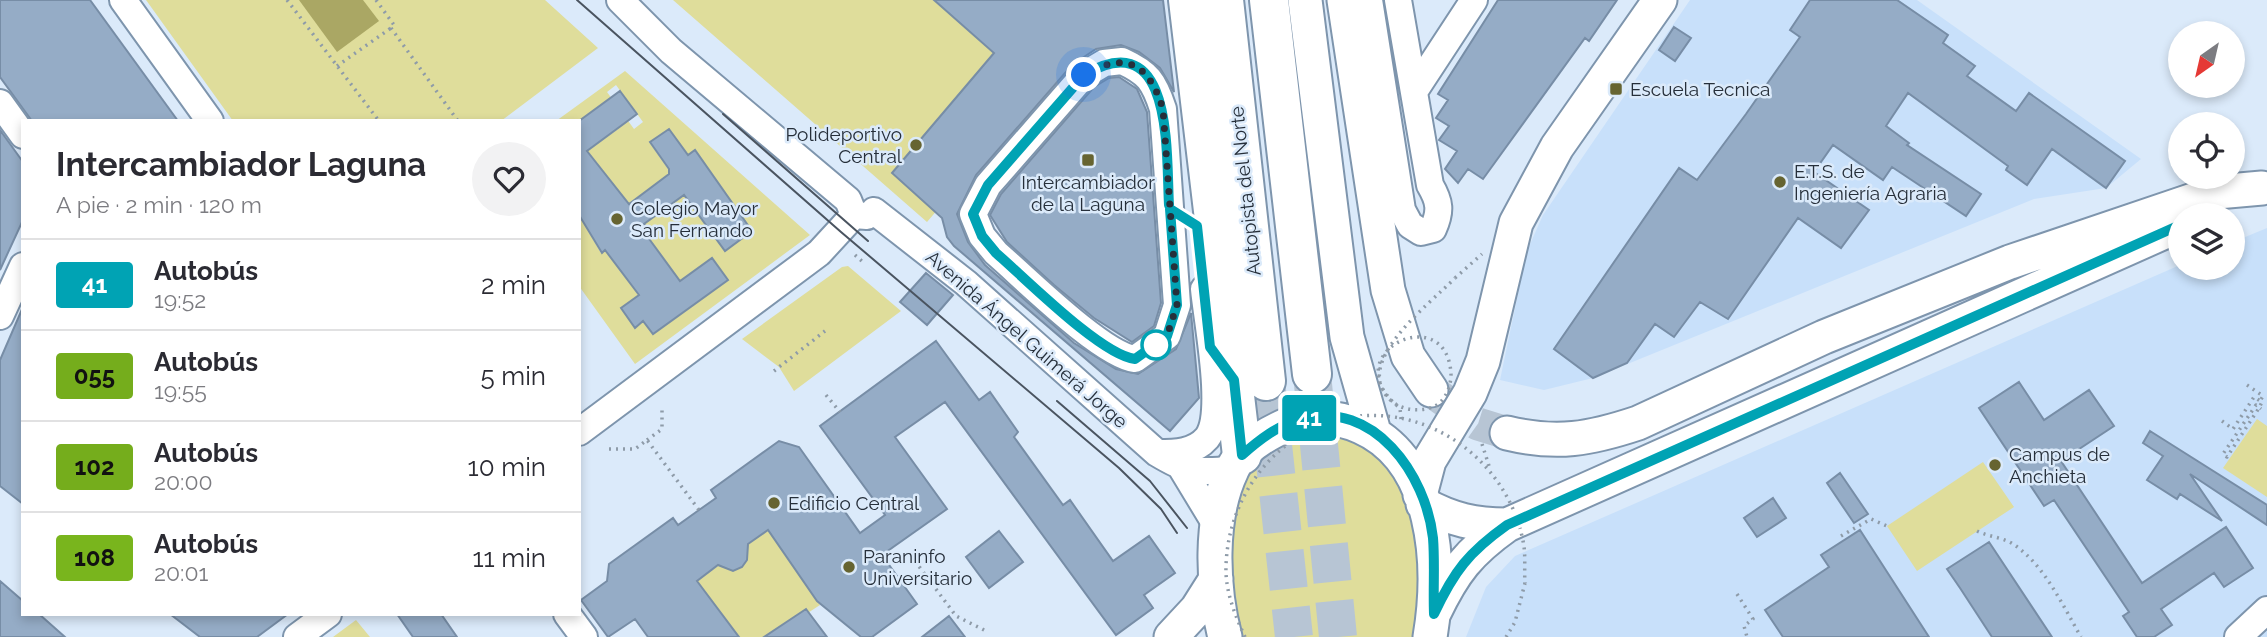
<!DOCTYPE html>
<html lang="es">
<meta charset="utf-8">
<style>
body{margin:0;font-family:Raleway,sans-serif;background:#f2f2f3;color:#2b2b33;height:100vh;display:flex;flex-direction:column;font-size:26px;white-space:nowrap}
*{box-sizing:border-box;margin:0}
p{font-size:23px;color:#7c7c81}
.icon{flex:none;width:38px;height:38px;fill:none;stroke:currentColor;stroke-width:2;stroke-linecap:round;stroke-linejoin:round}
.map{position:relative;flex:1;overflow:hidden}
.sheet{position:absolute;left:21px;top:119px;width:560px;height:497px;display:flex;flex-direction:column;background:#fff;border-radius:0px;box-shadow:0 4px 10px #0003}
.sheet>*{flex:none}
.badge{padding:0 14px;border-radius:5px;font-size:24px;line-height:46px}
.needle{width:46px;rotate:214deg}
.buttons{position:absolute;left:2168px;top:21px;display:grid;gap:14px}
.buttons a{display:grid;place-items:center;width:77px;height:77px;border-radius:50%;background:#fff;box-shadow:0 4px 10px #0003;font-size:35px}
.you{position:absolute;width:35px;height:35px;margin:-18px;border:5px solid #fff;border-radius:50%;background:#1a73e8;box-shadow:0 0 0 10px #1a73e833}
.map>.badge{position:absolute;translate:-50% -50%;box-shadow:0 0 0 4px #fff}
.round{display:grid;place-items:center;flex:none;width:74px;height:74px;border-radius:37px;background:#f2f2f3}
.overview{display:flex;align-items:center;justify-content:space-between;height:119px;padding:0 35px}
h1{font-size:33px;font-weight:700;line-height:52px}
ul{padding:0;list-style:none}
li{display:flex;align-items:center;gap:21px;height:91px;padding:0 35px;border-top:2px solid #e1e1e2}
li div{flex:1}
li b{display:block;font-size:26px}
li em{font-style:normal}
li .badge{min-width:77px;font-weight:700;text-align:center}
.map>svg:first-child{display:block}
.built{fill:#c8e0fa}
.green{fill:#dfdd9b;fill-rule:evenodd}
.water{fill:#aaa764}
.building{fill:#95acc6;stroke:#778da6;stroke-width:2}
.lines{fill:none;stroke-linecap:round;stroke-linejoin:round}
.major-tunnel{stroke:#b7c5d4;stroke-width:33;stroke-dasharray:33 17;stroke-linecap:butt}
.highway-tunnel{stroke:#b7c5d4;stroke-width:38;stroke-dasharray:38 19;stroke-linecap:butt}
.minor-casing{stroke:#7e95ad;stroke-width:30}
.major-casing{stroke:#7e95ad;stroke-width:37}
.highway-casing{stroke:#7e95ad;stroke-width:42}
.path{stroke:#8e9ba8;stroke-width:3.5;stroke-dasharray:2 5;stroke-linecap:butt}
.minor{stroke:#fff;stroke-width:26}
.major{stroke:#fff;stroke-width:33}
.highway{stroke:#fff;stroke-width:38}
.tram{stroke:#4a5460;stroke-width:2}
.path-bridge{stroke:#8e9ba8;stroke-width:3.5;stroke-dasharray:2 5;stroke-linecap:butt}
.line-casing{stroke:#fff;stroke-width:16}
.line{stroke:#00a3b4;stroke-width:10}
.walk{stroke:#262f3a;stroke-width:7;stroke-dasharray:0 12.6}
.poi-dot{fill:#666431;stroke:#dbeafa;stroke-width:2.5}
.stop-dot{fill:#fff;stroke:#00a3b4;stroke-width:3.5}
.labels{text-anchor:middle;stroke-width:5;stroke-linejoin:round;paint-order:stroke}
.poi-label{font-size:19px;fill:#262f3a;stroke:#dbeafa;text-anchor:start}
.street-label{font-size:19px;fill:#262f3a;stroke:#dbeafa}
</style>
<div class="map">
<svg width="2267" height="637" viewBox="0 0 2267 637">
<rect width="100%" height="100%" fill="#dbeafa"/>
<path class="built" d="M1690,0H1917L2141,159L2106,188L2034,199L1593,378L1544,390L1500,380L1527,251L1543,215Z
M2267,228V637H1466L1486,587L1515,556L2180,265V268H2233V242Z"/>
<path class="green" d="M146,0H545L598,48L501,121H233Z
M673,0H1117L927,222Z
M625,71L810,235L635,364L579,286V215L601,253L605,250L639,295L621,308L634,327L643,321L654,334L728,279L712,258L680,281L647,236L651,233L644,224L672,204L656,184L629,204L587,151L618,129L601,106L579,121H556ZM616,85L643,122L634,129L607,92ZM668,129L688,155L695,150L752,231L720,243L650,143Z
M848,266L901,311L794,391L779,367L742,339L842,267Z
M2257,419L2267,426V497L2223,468Z
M1324,433C1338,438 1357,441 1370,449C1418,478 1424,588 1413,637H1242C1231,588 1220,487 1268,453C1285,441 1304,437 1324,433Z
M1983,462L2014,507L1917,571L1887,526Z
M768,530L820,605L771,637H739L697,581Z
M356,620L370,637H333Z"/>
<path class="water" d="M299,0H363L379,21L337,52Z"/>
<path class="building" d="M0,0H90L178,121H32L0,77Z
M934,0H1163L1174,92L1160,68L1139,52L1121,45L1096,49L1072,65L976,175L957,214L968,242L985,265L1074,343L1116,369L1138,374L1176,349L1191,313L1199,398L1170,431L954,246L947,237L942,218L892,173L994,53Z
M1498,0H1617L1589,41L1585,38L1483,179L1468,169L1458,183L1445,169L1457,151L1439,140L1449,126L1436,118L1448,100L1438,94Z
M1810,0H1897L1948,35L1943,43L1975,66L1967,76L2016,111L2029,93L2125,161L2106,188L2052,149L2027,185L2006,170L2008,166L1908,93L1886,126L1909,143L1907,145L1981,194L1966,216L1892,167L1883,180L1833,145L1814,172L1869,210L1841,248L1798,218L1728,319L1700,302L1674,337L1655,324L1627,363L1593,378L1554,349L1679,168L1697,180L1746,114L1800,37L1790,30Z
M1674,27L1691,38L1675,61L1659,50Z
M1119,77L1137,89L1147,112L1161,303L1154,326L1132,342L1094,318L1054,285L1007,242L990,215L1001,194L1094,87L1109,78Z
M620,91L637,114L587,151L629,204L669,174V169L650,142L669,129L688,155L695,150L752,231L725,251L684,195L644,224L651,233L647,236L680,281L712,258L728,280L653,334L643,321L635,328L621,308L639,295L605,250L602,253L579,215V121Z
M0,130L23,162V220L0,270Z
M926,273L953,295L927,325L900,302Z
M23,307V504L0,486V360Z
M936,341L979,400L990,392L1018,432L1014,437L1063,505L1070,500L1113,561L1149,536L1175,573L1144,595L1153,608L1116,635L945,402L895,437L947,509L882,555L917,604L872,637H861L817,601L768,530L748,544L747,560L742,567L733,571L718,565L697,581L739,637H648L635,619L608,637L581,600L607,581L609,564L673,518L678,525L699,510L716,498L711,490L779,441L799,447L860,533L885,515L820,426Z
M2019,382L2044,420L2089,390L2114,426L2061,461L2142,583L2226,527L2253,568L2224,587L2214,573L2161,609L2172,625L2154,637H2137L2123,616L2129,612L2054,500L2044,506L1979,408Z
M2150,431L2267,505V525L2190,474L2222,521L2180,494L2177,499L2147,480L2163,456L2143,443Z
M1840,473L1868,514L1854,523L1827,483Z
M1773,498L1786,518L1757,537L1744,518Z
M1860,530L1929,637H1783L1765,610L1829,567L1821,555Z
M999,531L1023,562L989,588L966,557Z
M1989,542L2052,637H1992L1960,588L1947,569Z
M0,581L23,601V614H39L65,637H0Z
M806,609L827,637H764Z
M170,614H288L257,637H200Z
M397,614H441L457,637H413Z
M949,616L965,637H922Z"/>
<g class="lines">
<path class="major-tunnel" d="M1437,395L1478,424L1507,433"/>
<path class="highway-tunnel" d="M1312,374L1338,637
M1266,381L1294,637"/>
<defs>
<path id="minor" d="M123,0L210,121
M620,0L671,51L848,200L854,215L867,216
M1369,0L1402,210L1410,225L1421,232L1433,229C1441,211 1440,202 1430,185L1398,0
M1122,61C1148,73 1154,81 1163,109L1177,305L1167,336L1135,359C1102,355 1025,278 996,253L982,236L973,214L988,185L1084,75L1104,63Z
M1415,90L1474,0
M0,103L23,135
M874,211L966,283L1157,453C1187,471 1197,474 1232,469
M0,316L23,266
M579,432L819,253L854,215
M1157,453C1175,453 1194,453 1207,438C1226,414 1207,321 1204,289
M1182,458L1181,467L1218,528
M567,614L584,637
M297,637L328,614
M2238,637L2267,610"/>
<path id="major" d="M1305,0L1347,337L1374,432
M1344,0L1388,290L1408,356L1431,390
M1507,433C1557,445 1590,439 1638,423L1824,337L2010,262L2217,192L2262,188
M1420,495L1429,461L1470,393L1483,361L1516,223L1557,147L1660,0
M1423,504C1452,520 1475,525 1507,525
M1434,613C1454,571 1469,552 1507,525L2180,225
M1171,637L1197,609L1216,579
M1225,637C1212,587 1209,518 1232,470C1241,448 1268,433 1289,424C1313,415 1337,416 1361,427C1436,460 1442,565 1430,637"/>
<path id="highway" d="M1188,0L1242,455
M1224,0L1266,381
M1269,0L1312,374"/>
</defs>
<use href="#minor" class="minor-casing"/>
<use href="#major" class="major-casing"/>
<use href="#highway" class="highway-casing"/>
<path class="path" d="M287,0L379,121
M376,0L394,25L391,28L458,121
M337,66L391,28
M855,255L864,263
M1455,278L1482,254
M774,371L825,331
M2247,385L2263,396L2260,401
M826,395L840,412
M2222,421L2233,429L2254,397L2262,402L2259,408L2227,457L2223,454L2256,405L2261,409
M647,440L662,429V406
M1482,444L1490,469
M609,449H635L647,440L699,510
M1977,531C1989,537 2002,537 2013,544C2044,564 2063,606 2081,637
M1841,536L1871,519L1887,526
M915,561L956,616L986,631
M1737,594L1753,619L1744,626L1747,637
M1506,637L1515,622L1525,583"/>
<use href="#minor" class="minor"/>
<use href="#major" class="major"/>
<use href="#highway" class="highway"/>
<path class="tram" d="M577,0L841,232L1119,468L1161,509L1177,533
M723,114L868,241
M1057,401L1150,481L1187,528"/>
<path class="path-bridge" d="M1401,419L1400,408C1331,354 1447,298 1451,374C1451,386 1446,400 1435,406C1423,412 1405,411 1394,403C1346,366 1429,305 1455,278
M1245,637C1235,615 1225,591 1226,566C1228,498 1273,435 1341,419C1425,400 1507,459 1523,541C1526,554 1524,569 1525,583"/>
</g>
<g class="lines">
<defs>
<path id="line" d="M1169,205C1166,153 1174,22 1084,75L988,185L973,214L982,236L996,253C1025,278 1101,355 1135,359L1167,336L1177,305L1170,209L1197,226L1210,347L1234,380L1242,455C1259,440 1278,425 1301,419C1374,399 1426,475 1433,538C1435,563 1433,589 1434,614C1454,571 1469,552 1507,525L2180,225"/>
</defs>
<use href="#line" class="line-casing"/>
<use href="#line" class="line"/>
<path class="walk" d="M1084,75C1126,50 1149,64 1163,109L1177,305L1167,336L1147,352L1156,345"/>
</g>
<g class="poi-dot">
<rect x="1609" y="82" width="14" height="14" rx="3.5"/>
<circle cx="916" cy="145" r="7"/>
<rect x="1081" y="153" width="14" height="14" rx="3.5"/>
<circle cx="1780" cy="182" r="7"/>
<circle cx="617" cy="219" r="7"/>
<circle cx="1995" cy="465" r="7"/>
<circle cx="774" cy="503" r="7"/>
<circle cx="849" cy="567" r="7"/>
</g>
<circle class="stop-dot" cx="1156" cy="345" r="14"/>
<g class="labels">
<g class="poi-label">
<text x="1630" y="96">Escuela Tecnica</text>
<text x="902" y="141" text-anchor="end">Polideportivo<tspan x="902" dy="22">Central</tspan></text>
<text x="1794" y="178">E.T.S. de<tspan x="1794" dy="22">Ingeniería Agraria</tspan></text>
<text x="1088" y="189" text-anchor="middle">Intercambiador<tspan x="1088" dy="22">de la Laguna</tspan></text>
<text x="631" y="215">Colegio Mayor<tspan x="631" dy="22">San Fernando</tspan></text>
<text x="2009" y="461">Campus de<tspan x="2009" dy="22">Anchieta</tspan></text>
<text x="788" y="510">Edificio Central</text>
<text x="863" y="563">Paraninfo<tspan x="863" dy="22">Universitario</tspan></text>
</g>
<g class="street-label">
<text transform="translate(1245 191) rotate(-96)" y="7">Autopista del Norte</text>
<text transform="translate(1027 339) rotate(41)" y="7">Avenida Ángel Guimerá Jorge</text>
</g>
</g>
</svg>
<div class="buttons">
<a><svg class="needle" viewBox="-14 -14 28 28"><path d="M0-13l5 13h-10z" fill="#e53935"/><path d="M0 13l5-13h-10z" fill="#7c7c81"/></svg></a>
<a><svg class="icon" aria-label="locate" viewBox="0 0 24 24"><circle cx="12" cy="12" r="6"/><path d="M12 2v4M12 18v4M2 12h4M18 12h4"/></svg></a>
<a><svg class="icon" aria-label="layers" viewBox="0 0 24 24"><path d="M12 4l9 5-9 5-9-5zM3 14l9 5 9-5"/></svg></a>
</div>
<div class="you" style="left:1084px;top:75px"></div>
<b class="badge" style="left:1309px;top:418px;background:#00a3b4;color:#fff">41</b>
<section class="sheet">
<div class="overview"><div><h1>Intercambiador Laguna</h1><p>A pie · 2 min · 120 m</p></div><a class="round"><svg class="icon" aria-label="heart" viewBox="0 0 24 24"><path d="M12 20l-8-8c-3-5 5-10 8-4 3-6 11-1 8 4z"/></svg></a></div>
<ul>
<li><span class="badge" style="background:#00a3b4;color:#fff">41</span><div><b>Autobús</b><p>19:52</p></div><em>2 min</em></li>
<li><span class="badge" style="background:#75ad1c;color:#111">055</span><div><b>Autobús</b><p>19:55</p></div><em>5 min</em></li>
<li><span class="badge" style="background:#75ad1c;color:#111">102</span><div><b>Autobús</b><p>20:00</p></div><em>10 min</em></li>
<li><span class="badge" style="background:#79b51d;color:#111">108</span><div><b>Autobús</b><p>20:01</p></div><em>11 min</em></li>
</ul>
</section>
</div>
